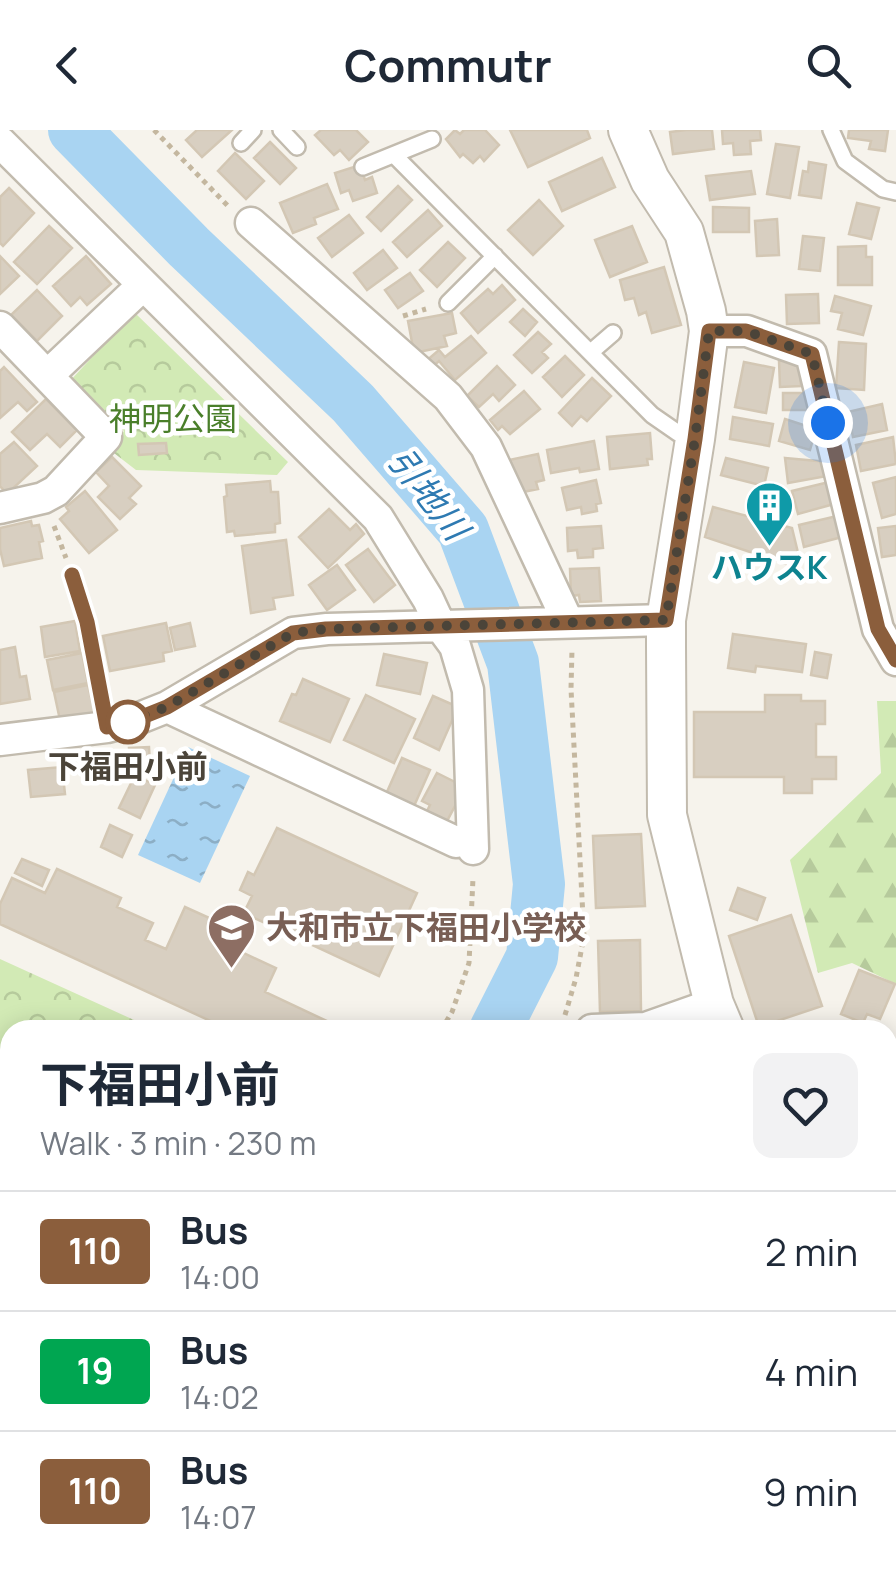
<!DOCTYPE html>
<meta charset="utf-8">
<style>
body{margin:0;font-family:Manrope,"Noto Sans JP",sans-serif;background:#f2f2f3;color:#1f2937;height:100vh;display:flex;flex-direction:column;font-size:38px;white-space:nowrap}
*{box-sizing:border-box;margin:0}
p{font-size:32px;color:#747a83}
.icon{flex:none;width:55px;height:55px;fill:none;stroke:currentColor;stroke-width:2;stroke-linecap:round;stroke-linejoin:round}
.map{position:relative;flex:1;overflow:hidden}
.panel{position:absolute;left:0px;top:890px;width:898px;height:552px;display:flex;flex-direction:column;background:#fff;border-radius:30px 30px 0 0;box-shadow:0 5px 25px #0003}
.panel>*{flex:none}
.badge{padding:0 20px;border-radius:8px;font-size:35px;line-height:65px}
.you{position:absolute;width:50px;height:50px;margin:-25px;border:8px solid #fff;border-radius:50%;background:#1a73e8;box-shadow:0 0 0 15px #1a73e833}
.map>.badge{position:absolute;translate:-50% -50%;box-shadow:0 0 0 5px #fff}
.round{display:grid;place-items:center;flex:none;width:105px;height:105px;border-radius:20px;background:#f2f2f3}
.summary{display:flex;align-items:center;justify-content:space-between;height:170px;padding:0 40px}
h1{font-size:48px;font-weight:700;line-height:75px}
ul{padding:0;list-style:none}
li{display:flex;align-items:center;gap:30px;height:120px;padding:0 40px;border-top:2px solid #e0e1e3}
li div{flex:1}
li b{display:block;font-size:38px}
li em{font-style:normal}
li .badge{min-width:110px;font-weight:700;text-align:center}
header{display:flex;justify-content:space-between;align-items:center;height:130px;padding:0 40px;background:#fff;font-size:45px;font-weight:700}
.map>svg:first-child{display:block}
.forest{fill:url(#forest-firs)}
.park{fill:url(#park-crowns)}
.water{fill:url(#water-ripples)}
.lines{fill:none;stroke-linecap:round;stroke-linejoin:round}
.river{stroke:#a9d4f2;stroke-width:52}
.building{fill:#d8cfc1;stroke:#d3c7b4;stroke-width:2.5}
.service-casing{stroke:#c2bbae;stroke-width:20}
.minor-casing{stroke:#c2bbae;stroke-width:35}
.tertiary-casing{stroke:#c2bbae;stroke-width:42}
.path{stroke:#c4b79f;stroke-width:5;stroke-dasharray:5 5;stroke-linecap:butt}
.service{stroke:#fff;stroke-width:15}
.minor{stroke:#fff;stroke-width:30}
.tertiary{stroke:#fff;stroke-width:38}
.line-casing{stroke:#fff;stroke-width:22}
.line{stroke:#8b5e3c;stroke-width:15}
.walk{stroke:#4b4439;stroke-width:10;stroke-dasharray:0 18}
.stop-dot{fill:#fff;stroke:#8b5e3c;stroke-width:5}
.labels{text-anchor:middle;stroke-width:9;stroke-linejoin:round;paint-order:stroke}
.park-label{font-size:32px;fill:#4a7f2a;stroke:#fff}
.culture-label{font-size:32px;font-weight:bold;fill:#0d838f;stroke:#fff}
.stop-label{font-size:32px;font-weight:bold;fill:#4b4439;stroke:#fff}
.education-label{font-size:32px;font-weight:bold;fill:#785e54;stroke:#fff;text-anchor:start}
.water-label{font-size:35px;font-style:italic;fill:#2e7ab2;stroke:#fff}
</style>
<header><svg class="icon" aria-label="back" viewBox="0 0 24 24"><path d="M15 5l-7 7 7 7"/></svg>Commutr<svg class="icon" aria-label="search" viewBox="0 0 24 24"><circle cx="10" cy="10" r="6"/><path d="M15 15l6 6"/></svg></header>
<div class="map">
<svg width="896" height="1442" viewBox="0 0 896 1442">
<defs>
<pattern id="forest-firs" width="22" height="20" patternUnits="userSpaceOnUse" patternTransform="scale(2.5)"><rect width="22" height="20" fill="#d2eab5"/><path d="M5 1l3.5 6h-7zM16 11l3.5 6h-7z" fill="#b6ca9c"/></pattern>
<pattern id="park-crowns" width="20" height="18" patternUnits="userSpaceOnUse" patternTransform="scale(2.5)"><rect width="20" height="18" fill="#d2eab5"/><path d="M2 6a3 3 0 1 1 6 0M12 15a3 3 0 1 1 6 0" fill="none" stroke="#b6ca9c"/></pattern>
<pattern id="water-ripples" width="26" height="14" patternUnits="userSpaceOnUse" patternTransform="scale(2.5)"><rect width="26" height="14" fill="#a9d4f2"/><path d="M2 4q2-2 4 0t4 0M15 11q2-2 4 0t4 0" fill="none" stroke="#8caec5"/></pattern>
</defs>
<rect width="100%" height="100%" fill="#f6f3ec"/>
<path class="forest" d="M877,571H896V854L852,833L818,843L790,730L881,643Z"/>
<path class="park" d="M134,182L288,332L277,345L136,340L110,320L124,301L69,252Z
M0,829L156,900H10V1082L0,1077Z"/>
<path class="water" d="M188,617L250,646L200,753L138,725Z"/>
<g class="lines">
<path class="river" d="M74,0L189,117L353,273L463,400L513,533L539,754L532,827L495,900
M134,1442L140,1432"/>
</g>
<path class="building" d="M197,0H232L202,27L186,10Z
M321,0H356L368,12L349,30L340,20L334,25L315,5Z
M455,0L460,4L464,0H485L499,15L484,31L480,26L473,33L463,24L460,27L446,9Z
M510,0H587L590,8L528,37Z
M686,0H712L714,19L673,24L670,2Z
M722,0H760L761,10L750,11L751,24L734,25L733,13L723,14Z
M849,0H888L885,21L869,19L871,11L848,8Z
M270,12L296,38L280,54L254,28Z
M776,14L799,17L790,68L767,64Z
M235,23L264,51L246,69L218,41Z
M602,28L615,57L562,81L549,52Z
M809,32L826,35L821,68L799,65L803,41L808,42Z
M360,35L365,50L372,47L377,63L353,71L349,60L341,63L335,43Z
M751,41L755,64L710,70L706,46Z
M327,54L338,79L314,88L316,94L293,103L280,73Z
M398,56L412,70L381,101L367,87Z
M9,58L34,83L3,116L0,113V67Z
M539,70L563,96L533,125L508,100Z
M857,73L879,78L871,109L849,104Z
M713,77L749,78V102H713Z
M428,80L442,96L407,127L393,112Z
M349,85L363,103L332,127L318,108Z
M777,89L779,125L757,126L755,91Z
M49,96L72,118L37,154L14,132Z
M632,96L647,132L610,147L595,110Z
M803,106L824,108L820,141L799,139Z
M448,112L465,128L437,157L420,140Z
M866,116V127H872V155H838V117Z
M383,120L397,138L367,160L354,143Z
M0,126L19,146L0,164Z
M86,126L111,154L87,175L80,167L71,176L53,156Z
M664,137L681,195L652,203L646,182L639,185L634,168L625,170L620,150Z
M410,143L423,161L398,178L385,160Z
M502,155L515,170L478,203L461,183L488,159L493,164Z
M37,160L62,186L37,211L11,185Z
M818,164L819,193L787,194L786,165Z
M835,166L871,176L863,205L838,199L842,183L831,181Z
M523,179L537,192L525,206L510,192Z
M452,183L456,203L444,206L447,216L414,223L408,191Z
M538,202L551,214L542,222L548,228L532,243L514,225Z
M471,206L486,223L455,250L439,231L430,239L425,232L439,220L445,227Z
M839,212L866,214L864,260L836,258Z
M565,226L584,245L562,267L543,247Z
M799,230L801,256L780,257L779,231Z
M744,232L774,238L766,283L735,277Z
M497,236L515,255L499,271L493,264L479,277L467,266Z
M4,237L37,272L27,281L18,272L0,288V241Z
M592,248L611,266L587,291L581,286L572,296L559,283Z
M524,261L540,279L510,304L502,296L498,300L490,290Z
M783,263H810V280H783Z
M46,269L77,300L60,317L47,304L30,320L12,302Z
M882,274L887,300L853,307L848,282Z
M733,287L773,294L769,316L730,309Z
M785,289L816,299L810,320L779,311Z
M650,303L652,329H647L648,335L610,339L607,307Z
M893,307L896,334L861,341L856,315Z
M594,311L599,339L580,342L579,338L551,343L547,320Z
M14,312L37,336L7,364L0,356V324Z
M166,313L167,323L139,325L138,314Z
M538,324L544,350L536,352L538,359L523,362L521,355L515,356L504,331Z
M112,327L141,356L129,368L136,374L120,389L98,367L109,356L96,342Z
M726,328L768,338L764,356L721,345Z
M785,328L828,332L827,346L788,353Z
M896,347V384L882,388L873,353Z
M596,350L601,373L596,374L597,381L582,384L581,377L567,380L562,358Z
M270,351L271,362H278L280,393L275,394V402L235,406L234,401L227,402L224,367L227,366L226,355Z
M829,352L834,374L798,384L792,361Z
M85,361L117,400L89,423L60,389L69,381L66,377Z
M713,377L792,398L800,431L798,438L705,407Z
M329,379L350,400L356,394L364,404L328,438L299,407Z
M837,386L842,407L804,417L799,395Z
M31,391L32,396L39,395L43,411L39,412L42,428L4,436L0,419V398Z
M601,396L603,418L593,419V427L578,428L577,420L568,421L567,398Z
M896,396V425L882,427L878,398Z
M286,410L293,465L273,468L275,479L251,483L242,416Z
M368,419L395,455L374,472L346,435Z
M337,435L355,460L327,480L309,455Z
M599,438L601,471L580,472L579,465L571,466L570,439Z
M75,491L80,521L45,527L41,497Z
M166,493L172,521L163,523L164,531L110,541L103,506Z
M190,493L195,516L175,520L170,498Z
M733,504L806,514L802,542L756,536L755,542L728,538Z
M15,517L20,547L26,546L30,569L0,574V520Z
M815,522L831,525L827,548L811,545Z
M82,523L88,553L53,560L47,530Z
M384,524L427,533L420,564L377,555Z
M303,549L349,569L330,612L280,591L292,564L296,565Z
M88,555L95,583L60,590L54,562Z
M366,565L415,589L394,633L344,610Z
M765,565H801V571H825V594H816V627H836V649H812V663H784V647H694V582H765Z
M433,566L458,577L439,620L414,608Z
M149,617L150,636L130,637L129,618Z
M402,628L430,640L414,676L386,664Z
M62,637L65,664L31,667L28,640Z
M437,643L465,657L447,691L427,681L430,675L422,671Z
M135,645L155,655L140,688L119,678Z
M110,695L132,705L122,727L101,717Z
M277,698L417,763L379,846L252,787L245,803L236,799L252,766L240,760L248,742L254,745Z
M641,704L645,776L596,778L593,706Z
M22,729L49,740L42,756L15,743Z
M57,739L121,768L117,777L153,793L145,810L166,819L185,777L245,804L237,820L276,838L265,862L346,900H230L0,794V774L12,748L45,763Z
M738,758L765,768L757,790L730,780Z
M791,785L822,876L759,897L729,806Z
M640,810L641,881L600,882L598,811Z
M859,840L895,854L880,889L867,884L863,893L841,884Z
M888,1087L896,1088V1123L888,1122Z
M0,1249L10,1254V1291L0,1287Z
M888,1428L891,1430L886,1442H856L859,1432H888Z
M375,1432H453V1437H465L464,1442H374Z"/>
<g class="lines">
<defs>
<path id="service" d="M281,0L297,17
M831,0L845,31L883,59L896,62
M241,13L253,0
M394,25L652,285L678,303L695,309
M363,37L432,9
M448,173L495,126
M591,222L613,203
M72,445L87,492L107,597
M765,1432L788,1442
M602,1442L604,1432"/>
<path id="minor" d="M0,12L378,388L428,469L441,497L455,516L468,560L473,719
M251,93L448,267L486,317L568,492
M0,197L106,307L56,361L43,368L0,378
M709,201H747L811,224L878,499L896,530
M48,245L143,155
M167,577L456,712
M0,610L107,597L137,589L167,577L293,503L327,499L666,490
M592,900L646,898L714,874
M888,1060L896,1058
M0,1125L10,1130
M0,1432L39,1442
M232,1442L239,1432"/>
<path id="tertiary" d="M628,0L650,50L684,102L706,181L709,201L695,309L666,490V515L667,685L714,874L725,900
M693,1442L694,1432"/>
</defs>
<use href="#service" class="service-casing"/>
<use href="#minor" class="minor-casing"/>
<use href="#tertiary" class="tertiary-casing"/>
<path class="path" d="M154,0L229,77
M403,186L426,179
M54,396L66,428
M565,885L576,848L584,806L571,559L572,519
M441,900L452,882L469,833L473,748"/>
<use href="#service" class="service"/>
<use href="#minor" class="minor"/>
<use href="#tertiary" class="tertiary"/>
</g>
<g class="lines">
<defs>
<path id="line" d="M72,445L87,492L107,597L137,589L167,577L293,503L326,499L666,490L695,309L709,201H746L812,224L878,499L896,530"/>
</defs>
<use href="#line" class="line-casing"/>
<use href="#line" class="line"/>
<path class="walk" d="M128,592L167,577L293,503L326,499L666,490L695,309L709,201H746L812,224L828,293"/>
</g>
<defs>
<symbol id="building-pin" viewBox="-11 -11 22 30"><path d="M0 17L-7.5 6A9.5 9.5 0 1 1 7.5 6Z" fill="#0f9aa8" stroke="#fff"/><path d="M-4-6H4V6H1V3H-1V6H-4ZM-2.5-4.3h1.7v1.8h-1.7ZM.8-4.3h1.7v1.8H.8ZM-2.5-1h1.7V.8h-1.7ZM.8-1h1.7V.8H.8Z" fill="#fff"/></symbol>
<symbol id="school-pin" viewBox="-11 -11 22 30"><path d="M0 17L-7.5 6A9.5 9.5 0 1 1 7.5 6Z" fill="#8d6e63" stroke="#fff"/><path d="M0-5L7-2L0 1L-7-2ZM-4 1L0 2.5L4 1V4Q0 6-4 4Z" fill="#fff"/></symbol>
</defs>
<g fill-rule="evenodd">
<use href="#building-pin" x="742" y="348" width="55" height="75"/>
<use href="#school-pin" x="204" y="770" width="55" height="75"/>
</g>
<circle class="stop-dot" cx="128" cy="592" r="20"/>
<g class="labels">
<g class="park-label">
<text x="173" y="300">神明公園</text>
</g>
<g class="culture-label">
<text x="769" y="449">ハウスK</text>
</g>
<g class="stop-label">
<text x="128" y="648">下福田小前</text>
</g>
<g class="education-label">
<text x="266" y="809">大和市立下福田小学校</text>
</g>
<g class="water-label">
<text transform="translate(428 364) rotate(52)" y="12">引地川</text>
</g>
</g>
</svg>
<div class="you" style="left:828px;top:293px"></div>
<section class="panel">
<div class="summary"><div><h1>下福田小前</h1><p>Walk · 3 min · 230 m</p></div><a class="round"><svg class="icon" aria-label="heart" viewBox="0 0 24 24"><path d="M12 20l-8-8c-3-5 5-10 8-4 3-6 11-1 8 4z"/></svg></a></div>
<ul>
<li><span class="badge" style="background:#8b5e3c;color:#fff">110</span><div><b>Bus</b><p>14:00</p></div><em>2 min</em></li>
<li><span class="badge" style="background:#00a651;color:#fff">19</span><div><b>Bus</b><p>14:02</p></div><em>4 min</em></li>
<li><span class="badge" style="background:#8b5e3c;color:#fff">110</span><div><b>Bus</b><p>14:07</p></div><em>9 min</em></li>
</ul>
</section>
</div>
